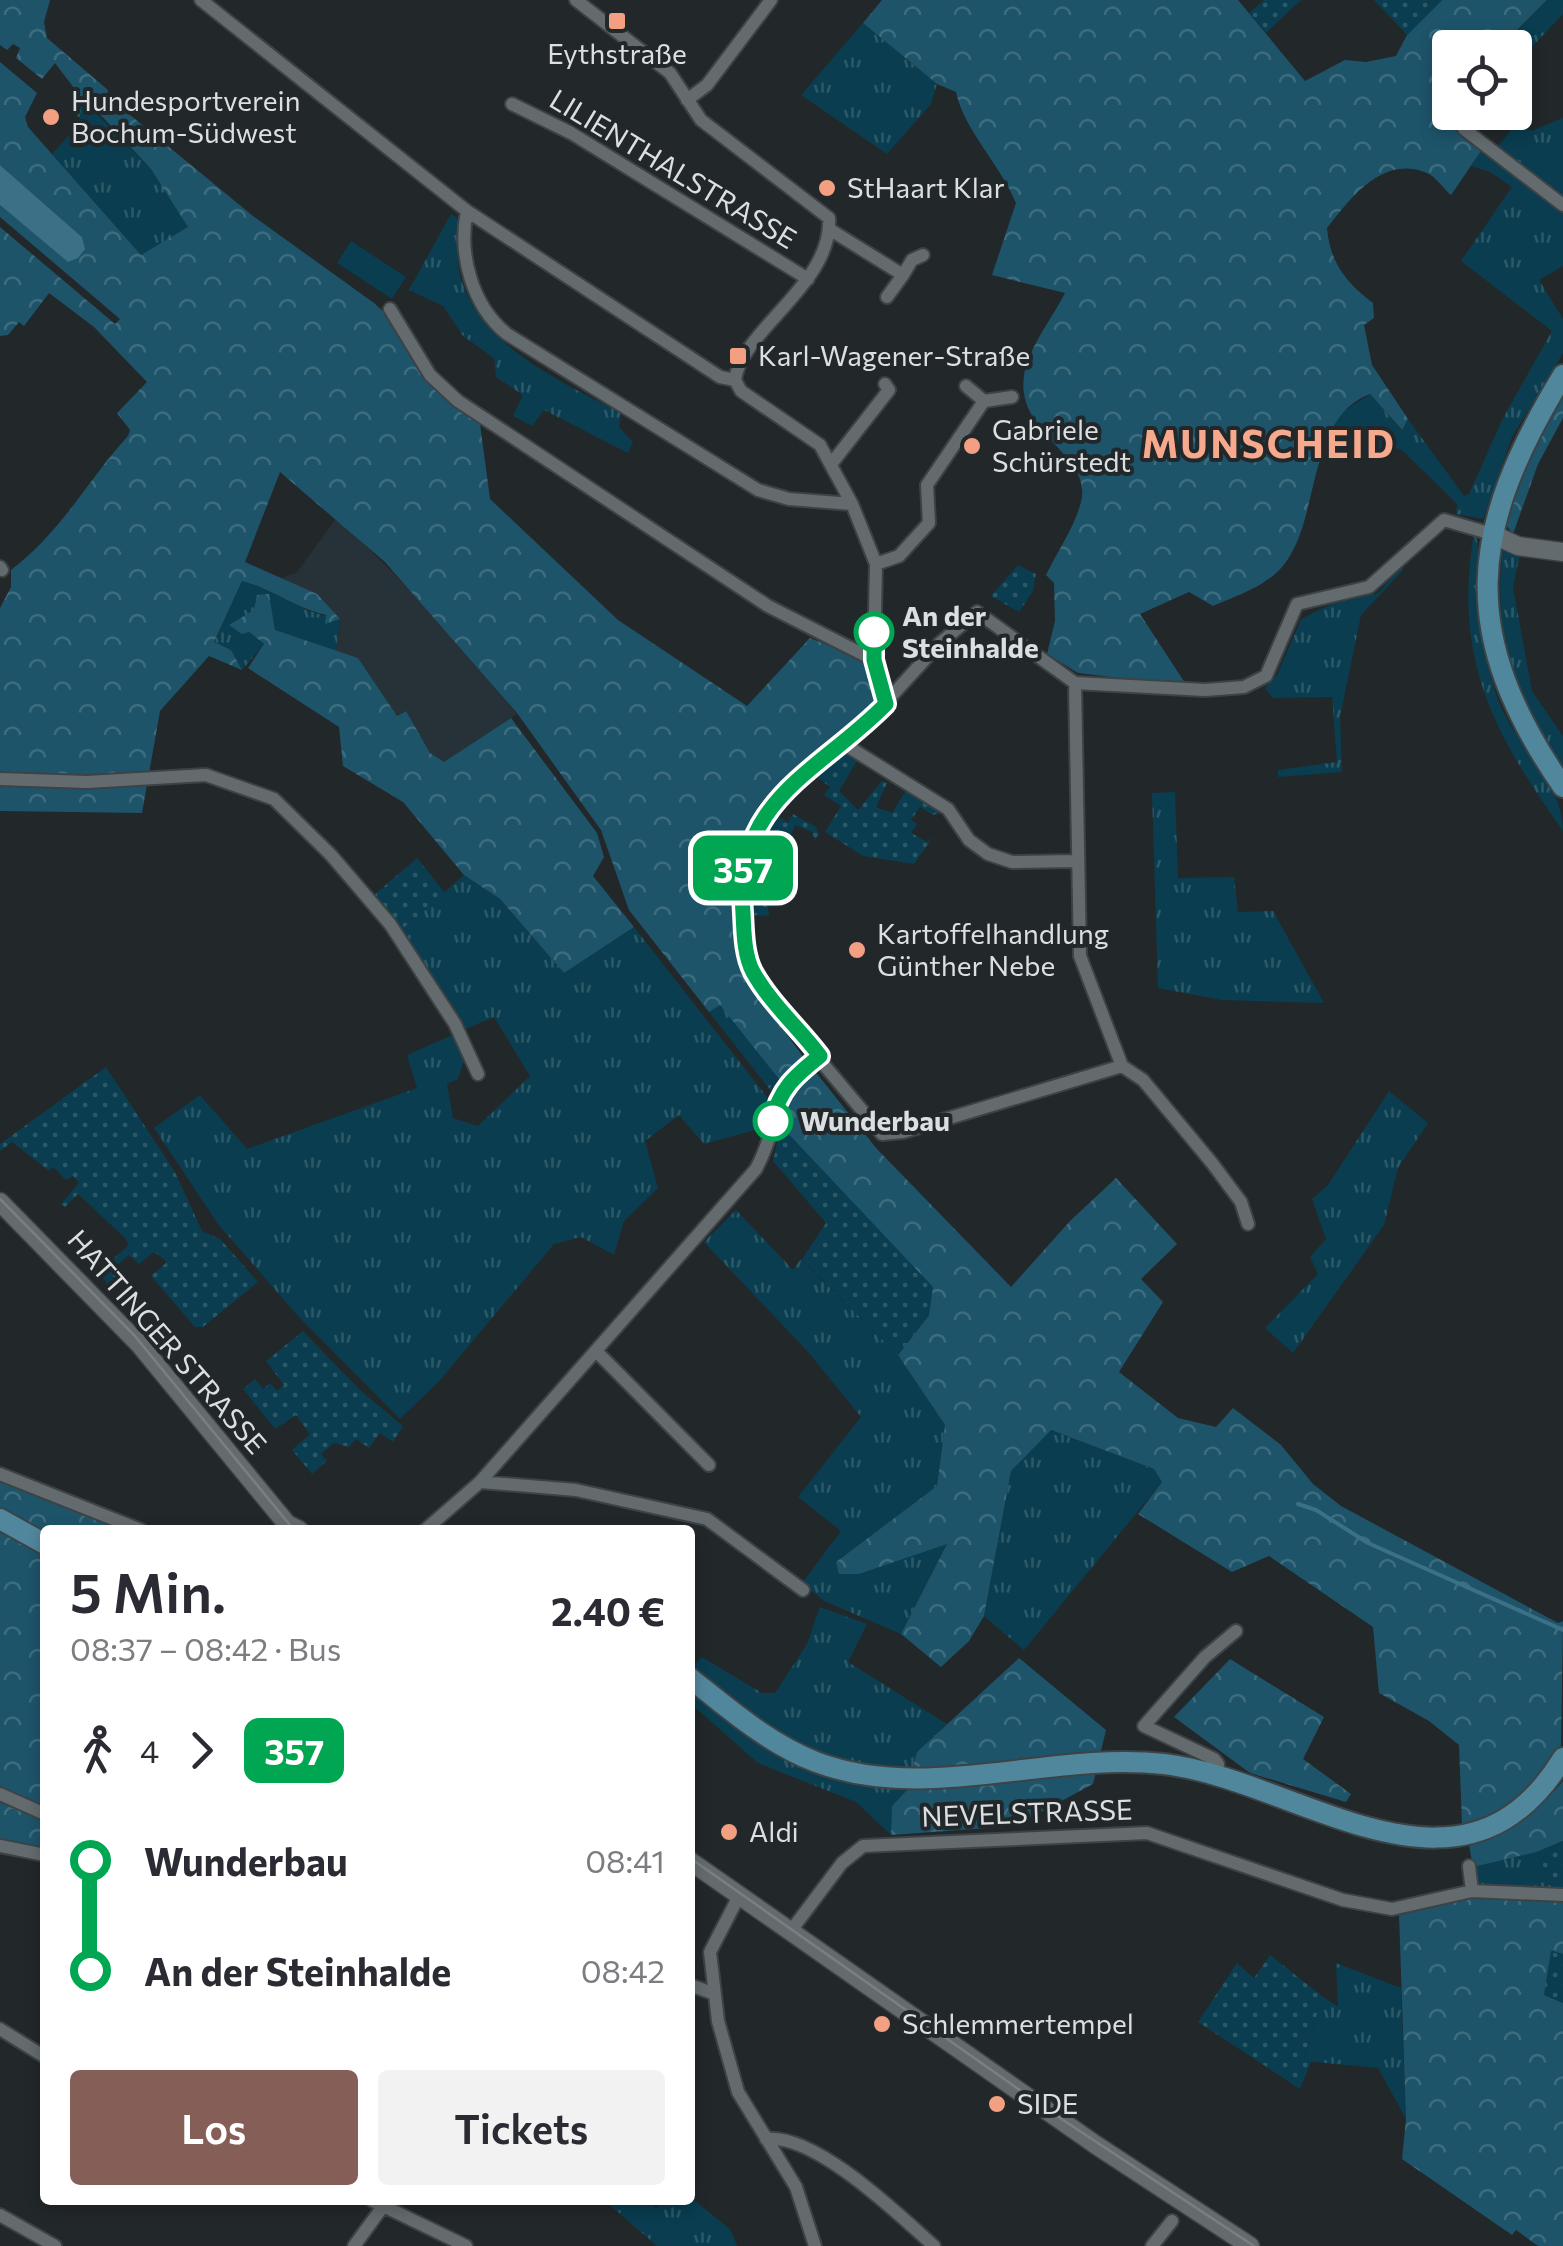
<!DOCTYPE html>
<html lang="de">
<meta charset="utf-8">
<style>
body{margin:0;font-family:Commissioner,sans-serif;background:#f2f2f3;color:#2b2b33;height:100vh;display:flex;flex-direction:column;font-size:38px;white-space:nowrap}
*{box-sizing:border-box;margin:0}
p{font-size:32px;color:#7c7c81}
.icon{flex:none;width:55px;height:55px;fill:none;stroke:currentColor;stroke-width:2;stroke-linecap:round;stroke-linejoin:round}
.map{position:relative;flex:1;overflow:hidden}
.panel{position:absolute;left:40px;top:1525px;width:655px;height:680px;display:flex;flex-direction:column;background:#fff;border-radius:10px;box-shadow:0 5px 15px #0003}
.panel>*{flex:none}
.badge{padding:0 20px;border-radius:15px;font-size:35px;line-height:65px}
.tools{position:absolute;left:1432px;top:30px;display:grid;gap:20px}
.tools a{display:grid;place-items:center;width:100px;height:100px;border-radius:10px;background:#fff;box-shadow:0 5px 15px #0003;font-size:50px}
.map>.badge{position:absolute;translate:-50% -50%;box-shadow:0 0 0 5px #fff}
.legs{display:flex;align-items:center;gap:15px;height:110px;padding:0 30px;font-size:32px}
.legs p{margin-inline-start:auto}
.summary{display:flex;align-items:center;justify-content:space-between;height:170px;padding:0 30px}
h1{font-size:55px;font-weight:600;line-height:75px}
.action{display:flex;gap:20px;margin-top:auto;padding:20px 30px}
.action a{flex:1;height:115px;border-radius:10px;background:#855f57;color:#fff;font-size:40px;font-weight:600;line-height:115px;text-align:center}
.action a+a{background:#f2f2f3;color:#2b2b33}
ul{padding:0 30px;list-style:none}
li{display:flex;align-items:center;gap:35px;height:110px;font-size:38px}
li i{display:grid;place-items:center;width:15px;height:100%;margin:0 12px;background:currentColor}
li i::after{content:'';width:25px;height:25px;margin:-12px;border:8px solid;border-radius:50%;background:#fff}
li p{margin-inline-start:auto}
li:first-child i{background:linear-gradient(#0000 50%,currentColor 0)}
li:last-child i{background:linear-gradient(currentColor 50%,#0000 0)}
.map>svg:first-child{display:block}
.built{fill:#263237}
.grass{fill:url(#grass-tufts);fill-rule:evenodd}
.forest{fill:url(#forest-crowns)}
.garden{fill:url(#garden-dots)}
.pitch{fill:#093d4f}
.water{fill:#3b7087}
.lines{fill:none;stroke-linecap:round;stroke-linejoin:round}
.stream{stroke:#3b7087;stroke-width:4}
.street-casing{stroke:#3d4244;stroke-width:16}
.secondary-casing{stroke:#3d4244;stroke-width:21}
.primary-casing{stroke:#3d4244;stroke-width:24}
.street{stroke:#646b6e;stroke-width:12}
.secondary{stroke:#646b6e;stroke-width:18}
.primary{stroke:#51879d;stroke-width:20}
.tram{stroke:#7b7f81;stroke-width:2.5}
.line-1-casing{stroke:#fff;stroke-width:22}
.line-1{stroke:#00a651;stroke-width:15}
.poi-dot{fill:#f39f82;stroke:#22272a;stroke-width:4}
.stop-1-dot{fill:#fff;stroke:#00a651;stroke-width:5}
.labels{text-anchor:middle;stroke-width:8;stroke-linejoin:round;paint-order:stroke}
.poi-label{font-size:28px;fill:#dcdfe1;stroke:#22272a;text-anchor:start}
.street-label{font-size:28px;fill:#dcdfe1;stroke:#22272a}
.stop-label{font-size:28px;font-weight:bold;fill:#dcdfe1;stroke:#22272a;text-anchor:start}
.district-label{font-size:38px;font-weight:bold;letter-spacing:2.5px;fill:#f7a98e;stroke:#22272a}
</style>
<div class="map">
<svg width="1563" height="2246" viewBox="0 0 1563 2246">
<defs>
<pattern id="grass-tufts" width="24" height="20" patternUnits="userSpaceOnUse" patternTransform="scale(2.5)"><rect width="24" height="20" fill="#093d4f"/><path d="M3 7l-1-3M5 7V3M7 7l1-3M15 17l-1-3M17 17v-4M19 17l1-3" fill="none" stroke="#2c5968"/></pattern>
<pattern id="forest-crowns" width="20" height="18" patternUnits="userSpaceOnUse" patternTransform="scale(2.5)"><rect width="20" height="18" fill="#1d546a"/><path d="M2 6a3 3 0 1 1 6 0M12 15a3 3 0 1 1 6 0" fill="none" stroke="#3d6c7f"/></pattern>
<pattern id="garden-dots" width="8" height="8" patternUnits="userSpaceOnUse" patternTransform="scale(2.5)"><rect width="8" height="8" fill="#093d4f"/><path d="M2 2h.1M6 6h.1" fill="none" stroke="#2c5968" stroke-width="1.8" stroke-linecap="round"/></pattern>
</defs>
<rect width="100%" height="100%" fill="#22272a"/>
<path class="built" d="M337,517L441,621L517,714L444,763L430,753L405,711L397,716L358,658L336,651L340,619L282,578L297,572Z"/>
<path class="grass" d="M1547,0H1563V14L1530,49L1511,37Z
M863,23L937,84L931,104L887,154L801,95Z
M82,99L151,169L189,227L141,255L52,154L82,121L71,109Z
M1563,118V266L1539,280L1563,319V353L1512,437L1483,519L1456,514L1457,504L1402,450L1392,447L1373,462L1331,432L1338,415L1370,394L1401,430L1408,419L1464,496L1469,494L1503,418L1552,331L1461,261L1512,187L1490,172L1471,166L1483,148L1497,147L1512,129L1534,130Z
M451,214L457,218C458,233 456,250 458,265C470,342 560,381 621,413L619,427L633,442L628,453L544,410L532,426L513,416L523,395L496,377L494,358L463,336L443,306L409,290Z
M1474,533C1483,541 1478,634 1486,659C1492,678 1496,700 1506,717C1526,755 1563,788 1563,831C1492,731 1453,658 1474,533Z
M1503,546L1520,554L1513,587L1532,691L1563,736V769C1513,693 1492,639 1503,546Z
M1400,568L1404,569L1361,615L1340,717L1342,772L1278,777V770L1337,762L1332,697L1273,698L1265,688L1277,675L1301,619L1329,605L1378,593Z
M242,581C276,591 291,607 326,616V623L340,619L336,651L275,630L269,595L249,632L264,645L242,670L231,650L214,643Z
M1175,792L1178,878L1234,877L1238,912L1273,911L1324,1003L1222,1000L1158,988L1152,793Z
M464,875L500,899L564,973L634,927L771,1102L762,1141L755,1130L704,1144L679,1115L645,1141L658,1188L624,1221L614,1255L581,1237L554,1244L441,1379L400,1419L297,1315L218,1224L154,1128L200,1095L247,1149L417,1088L407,1055L455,1034L391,932L402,929ZM494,1017L530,1076L478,1126L453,1118L447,1084L458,1079L465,1057L456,1033Z
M720,1004L783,1084L775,1096L709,1012Z
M1389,1091L1428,1123L1398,1168L1384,1225L1293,1353L1265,1328L1318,1274L1310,1257L1326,1239L1312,1199L1328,1185Z
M736,1210L793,1270L801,1259L899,1356L945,1425L937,1486L836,1562L859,1574L948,1543L901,1634L824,1601L802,1583L841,1531L798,1497L861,1417L809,1353L704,1242Z
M1050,1430L1154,1469L1162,1482L1024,1650L984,1616L1011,1471Z
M820,1607L867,1624L848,1662L947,1724L917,1753L907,1790L892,1806L891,1835L856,1802L758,1763L690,1703V1663L694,1665L702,1657L762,1693H775L807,1644Z
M1537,1852L1555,1894L1474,1895L1473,1867Z
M1336,1963L1401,1988L1406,2119L1378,2068L1304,2061L1322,1996L1338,2007Z
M690,2197L730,2229L737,2246H657L604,2200H647L656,2208L664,2200Z"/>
<path class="forest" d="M0,0H50L44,22L47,38L108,90L107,96L253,216L374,303L386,314L428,382L480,424L490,499L618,620L747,706L810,638L869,662L875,701C839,738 793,765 760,804C751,815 748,834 744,847C718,928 757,998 806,1060L783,1084L720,1005L709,1012L629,910L601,830L517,713L385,562L280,472L245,562L317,594L340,619L325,624L326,615C292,607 275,590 242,581L214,642L231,650L242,670L209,656L160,711L142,813L0,811V608L11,587V570C63,530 86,482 128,436L130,430L117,413L147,382L94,327L49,293L24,326L19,322L8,335L0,336V227L115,324L120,319L0,217V205L68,261L82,237L0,165V62L37,93L25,117L28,127L141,255L188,227L151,169L96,110L93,113L55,63L42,79L16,58L20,48L13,44L7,50L0,45Z
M882,0H1238L1305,81L1345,60L1366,62L1396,56L1407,35L1442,0H1547L1500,47L1450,48L1448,117L1483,148L1451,195C1444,189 1435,176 1427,173C1382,154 1350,199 1327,228C1330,262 1345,282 1373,303L1374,318L1364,325L1372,365L1408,419L1402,430L1370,394C1307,418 1321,513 1286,562C1269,586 1238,595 1213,606L1189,592L1140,614L1187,686L1078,673L1047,654L1055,621L1054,583L1046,575C1057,552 1078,522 1082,497C1088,453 1016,433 1024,376C1027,350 1053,317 1065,293L992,275L1016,203C1000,164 964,130 956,92L937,84L863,23Z
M1563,394V418L1538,464L1513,534L1505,524L1523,465Z
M269,594L275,630L358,658L397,716L406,711L430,753L444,762L511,718L597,833L604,857L593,876L634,927L564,973L500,899L464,875L403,802L343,766L339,727L248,668L264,644L249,632L242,634L229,625L254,610L257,595Z
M814,1070L876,1148L1011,1287L1070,1221L1116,1178L1177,1244L1141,1279L1163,1302L1119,1372L1178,1418L1216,1427L1233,1408L1281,1445L1313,1484L1341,1506L1558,1623L1563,1621L1561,1745L1529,1790L1500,1811L1462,1825L1459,1745L1429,1721L1379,1693L1373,1627L1269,1556L1232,1572L1138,1514L1162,1482L1154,1469L1051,1430L1011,1471L984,1616L969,1641L941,1667L901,1634L947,1544L859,1574H839L836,1562L937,1486L945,1425L898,1355L929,1315L781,1126L790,1093Z
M0,1482L121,1530H45V1849L0,1840Z
M1019,1658L1106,1730L1093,1784L1015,1826L891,1835L892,1806L907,1790L917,1752Z
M1230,1659L1324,1717L1303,1759L1351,1794L1346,1802L1250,1773L1174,1717Z
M1563,1781V1841L1537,1852L1473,1867L1469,1845C1507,1829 1537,1813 1563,1781Z
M1563,1894V1954L1552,1951L1545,1995L1563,2003V2246H1538L1516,2230L1512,2235L1402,2159L1406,2119L1399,1913L1474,1895Z"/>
<path class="garden" d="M1264,0H1301L1266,33L1249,13Z
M1374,0H1442L1407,35Z
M1018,565L1036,574L1033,591L1019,612L991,596Z
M843,753L858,759L839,791L858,810L882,781L887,783L876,807L892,813L908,787L942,812L933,815L920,807L911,820L917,824L911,833L927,842L933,837L914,864L863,856L825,832L841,806L824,795L830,787L813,774Z
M793,814L816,827L819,834L815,840L812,832L795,825L783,854L785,862L771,860L767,848L755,842L765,822L779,817L788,822Z
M417,858L446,894L402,929L373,896Z
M748,865L791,868L792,873L773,875L776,906L768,907L769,916L751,915Z
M106,1067L175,1172L202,1231L220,1239L258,1282L203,1327H195L151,1276L167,1262L154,1252L139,1264L129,1255L116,1266L125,1276L108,1284L98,1272L129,1245L125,1238L78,1194L65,1207L61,1204L79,1183L73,1176L66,1180L53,1167L49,1171L12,1142L0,1151V1144Z
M781,1126L933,1287L929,1315L898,1355L802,1259L826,1223L773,1161Z
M303,1331L360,1390L403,1426L393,1442L380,1433L369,1448L356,1439L349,1447L334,1443L321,1454L327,1461L312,1474L292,1450L310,1434L296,1415L275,1429L243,1389L255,1379L263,1389L270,1383L277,1391L284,1385L266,1361Z
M1563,1841V1894H1555L1537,1852Z
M1551,1951L1563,1954V2003L1544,1995Z
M1270,1955L1322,1996L1304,2060L1311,2062L1300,2089L1198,2022L1237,1963L1254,1978Z"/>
<path class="pitch" d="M351,241L406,277L392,299L337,263Z"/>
<path class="water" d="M0,165L82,237L85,249L78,258L68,262L0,205Z"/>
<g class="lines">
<path class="stream" d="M1298,1504L1316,1510L1368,1543L1563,1630"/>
<defs>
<path id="street" d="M201,0L467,211L720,377L735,380L741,391L820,445L852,504L876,564L874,660L886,705
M576,0L670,73L701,120L829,218C833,284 742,329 735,380
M687,100L707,85L771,0
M512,104L571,133L808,279
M1457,112L1464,129L1563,205
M467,211C458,254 472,306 507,334L758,490L789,499L852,504
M829,229L903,275L912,260L923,255
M887,297L903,275
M390,309L430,375L458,401L768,606L874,660
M984,401L1012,397
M832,463L889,390L885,384
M876,564L899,556L929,523L927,485L984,401L966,386
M0,567L2,570
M1075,683L1080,956L1122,1066L1143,1080L1212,1163L1241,1202L1248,1224
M844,744L948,809L969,840L988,854L1012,862L1077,861
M0,779L87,782L206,775L274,799L331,855L390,924L455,1024L478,1074
M1122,1066L903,1132L882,1134L788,1022L751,970L742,907L745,856L772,804L864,726L940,643L977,612L1075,683L1205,690L1244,687L1266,676L1297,604L1369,587L1444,520L1492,534
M596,1351L709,1465
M0,1474L141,1530
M480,1482L576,1490L707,1519L803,1590
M425,1530L480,1482L756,1169C785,1114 763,1102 820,1056
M1216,1775L1218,1764L1214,1759L1144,1726L1205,1657L1236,1631
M0,1794L45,1814
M0,1846L45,1855
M1469,1866L1472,1891
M739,1896L710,1952L718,2021L738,2092L796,2187L815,2246
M790,1932L842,1863L863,1846L1147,1833L1343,1900L1392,1909L1472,1891L1563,1895
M690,1985L712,1993
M0,2029L45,2057
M766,2139C815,2133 898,2214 934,2246
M371,2200L466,2246
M0,2215L55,2246
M354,2246L384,2205
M1152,2246L1172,2221"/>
<path id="secondary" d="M1492,534L1518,546L1563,552
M0,1202L140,1345L287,1524L299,1530
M690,1861L1096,2145L1250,2246"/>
<path id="primary" d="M1563,375C1468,531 1457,633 1563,787
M0,1519L45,1544
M690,1678C729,1709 769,1744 816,1762C927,1804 1049,1751 1164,1764C1300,1780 1461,1925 1563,1758"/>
</defs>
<use href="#street" class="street-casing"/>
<use href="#secondary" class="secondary-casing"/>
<use href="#primary" class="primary-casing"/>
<use href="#street" class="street"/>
<use href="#secondary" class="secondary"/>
<use href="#primary" class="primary"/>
<path class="tram" d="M0,1199L134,1335L294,1530
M690,1858L1051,2112L1254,2246"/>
</g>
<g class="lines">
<defs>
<path id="line-1" d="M773,1121C778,1090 796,1075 820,1056C798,1027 771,1004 753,972C744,955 744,932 743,913C734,799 818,773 886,704L874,660V632"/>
</defs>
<use href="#line-1" class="line-1-casing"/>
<use href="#line-1" class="line-1"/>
</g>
<g class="poi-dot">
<rect x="607" y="11" width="20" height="20" rx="5"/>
<circle cx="51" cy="117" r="10"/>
<circle cx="827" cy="188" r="10"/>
<rect x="728" y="346" width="20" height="20" rx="5"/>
<circle cx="972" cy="446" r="10"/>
<circle cx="857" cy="950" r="10"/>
<circle cx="729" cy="1832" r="10"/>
<circle cx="882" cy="2024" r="10"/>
<circle cx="997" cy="2104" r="10"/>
</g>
<g class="stop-1-dot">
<circle cx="874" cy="632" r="18"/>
<circle cx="773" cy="1121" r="18"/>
</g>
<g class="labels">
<g class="poi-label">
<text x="617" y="64" text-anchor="middle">Eythstraße</text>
<text x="71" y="111">Hundesportverein<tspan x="71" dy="32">Bochum-Südwest</tspan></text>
<text x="847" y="198">StHaart Klar</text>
<text x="758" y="366">Karl-Wagener-Straße</text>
<text x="992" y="440">Gabriele<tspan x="992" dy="32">Schürstedt</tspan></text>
<text x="877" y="944">Kartoffelhandlung<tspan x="877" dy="32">Günther Nebe</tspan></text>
<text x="749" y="1842">Aldi</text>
<text x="902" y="2034">Schlemmertempel</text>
<text x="1017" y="2114">SIDE</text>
</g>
<g class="street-label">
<text transform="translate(673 169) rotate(31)" y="10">LILIENTHALSTRASSE</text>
<text transform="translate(167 1342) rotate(49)" y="10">HATTINGER STRASSE</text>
<text transform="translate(1027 1813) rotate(-2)" y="10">NEVELSTRASSE</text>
</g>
<g class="stop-label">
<text x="902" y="626">An der<tspan x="902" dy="32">Steinhalde</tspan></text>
<text x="800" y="1131">Wunderbau</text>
</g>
<g class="district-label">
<text x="1269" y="458">MUNSCHEID</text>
</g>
</g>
</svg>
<div class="tools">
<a><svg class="icon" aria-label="locate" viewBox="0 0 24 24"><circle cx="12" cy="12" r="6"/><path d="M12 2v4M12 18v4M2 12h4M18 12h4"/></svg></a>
</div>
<b class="badge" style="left:743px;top:868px;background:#00a651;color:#fff">357</b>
<section class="panel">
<div class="summary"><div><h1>5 Min.</h1><p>08:37 – 08:42 · Bus</p></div><b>2.40 €</b></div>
<div class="legs"><svg class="icon" aria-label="walk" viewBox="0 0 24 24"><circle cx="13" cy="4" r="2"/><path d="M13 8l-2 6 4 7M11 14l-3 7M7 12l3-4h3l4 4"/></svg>4<svg class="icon" aria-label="forward" viewBox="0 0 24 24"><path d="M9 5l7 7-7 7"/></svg><b class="badge" style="background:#00a651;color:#fff">357</b></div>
<ul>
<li><i style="color:#00a651"></i><b>Wunderbau</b><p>08:41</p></li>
<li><i style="color:#00a651"></i><b>An der Steinhalde</b><p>08:42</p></li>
</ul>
<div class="action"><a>Los</a><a>Tickets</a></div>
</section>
</div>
